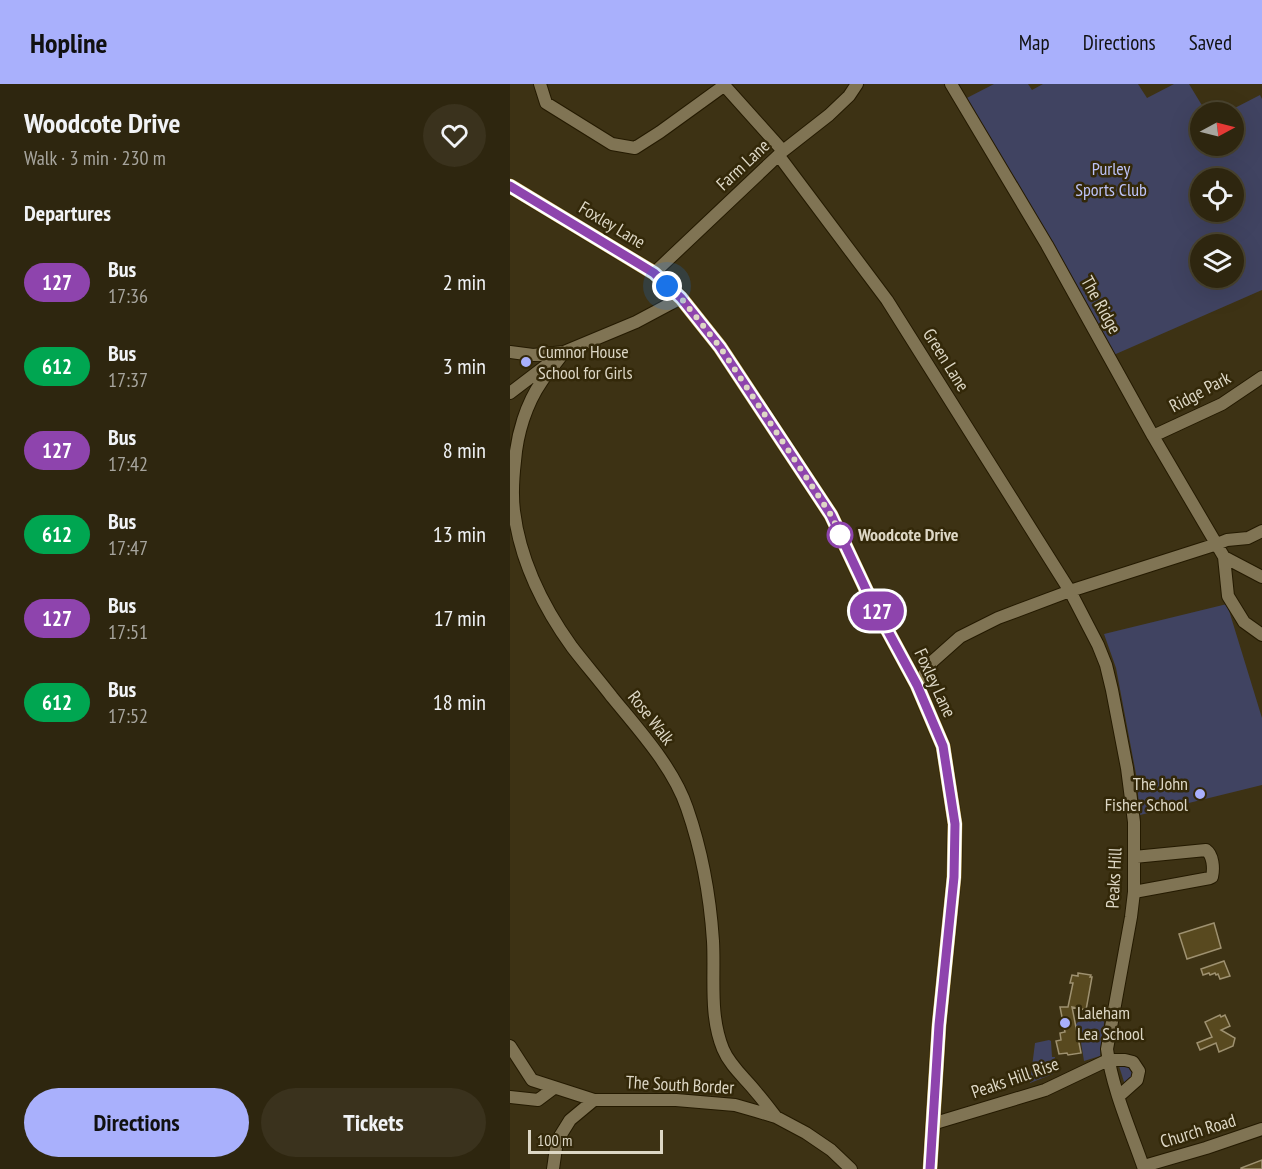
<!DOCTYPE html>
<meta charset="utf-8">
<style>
body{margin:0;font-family:"PT Sans Narrow",sans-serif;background:#3a321d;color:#f1f3f6;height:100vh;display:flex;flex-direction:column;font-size:22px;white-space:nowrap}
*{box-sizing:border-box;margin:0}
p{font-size:20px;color:#a7a59e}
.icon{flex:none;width:33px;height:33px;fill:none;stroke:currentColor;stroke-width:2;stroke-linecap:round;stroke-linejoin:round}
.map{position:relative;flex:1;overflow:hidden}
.side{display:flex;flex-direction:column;background:#2e260f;width:510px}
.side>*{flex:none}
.badge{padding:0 12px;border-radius:20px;font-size:21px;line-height:39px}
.needle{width:39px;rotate:83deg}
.controls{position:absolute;left:680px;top:18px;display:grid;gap:12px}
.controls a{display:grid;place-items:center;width:54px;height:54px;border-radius:50%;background:#2e260f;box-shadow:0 6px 24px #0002,0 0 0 2px #49432f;font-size:30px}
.scale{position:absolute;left:18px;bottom:15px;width:135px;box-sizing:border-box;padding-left:6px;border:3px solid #ddd7c5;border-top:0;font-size:16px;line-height:21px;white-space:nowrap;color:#ddd7c5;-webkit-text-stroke:4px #332809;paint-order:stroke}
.you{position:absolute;width:30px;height:30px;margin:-15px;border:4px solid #fff;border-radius:50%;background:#1a73e8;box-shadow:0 0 0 9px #1a73e833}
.map>.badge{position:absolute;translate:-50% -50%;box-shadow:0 0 0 3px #fff}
h2{padding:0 24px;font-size:22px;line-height:54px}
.round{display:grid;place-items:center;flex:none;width:63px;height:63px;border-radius:32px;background:#3a321d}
.headline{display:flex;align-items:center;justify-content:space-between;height:102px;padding:0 24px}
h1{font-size:28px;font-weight:700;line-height:45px}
.action{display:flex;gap:12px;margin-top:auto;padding:12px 24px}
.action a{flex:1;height:69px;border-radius:36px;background:#a9b0fc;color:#111;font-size:24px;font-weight:700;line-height:69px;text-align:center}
.action a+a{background:#3a321d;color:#f1f3f6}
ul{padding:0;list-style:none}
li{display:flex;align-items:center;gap:18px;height:84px;padding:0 24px}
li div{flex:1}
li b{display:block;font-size:22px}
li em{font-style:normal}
li .badge{min-width:66px;font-weight:700;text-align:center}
header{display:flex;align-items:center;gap:36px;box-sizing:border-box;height:84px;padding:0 30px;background:#a9b0fc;color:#111}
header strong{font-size:28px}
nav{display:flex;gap:33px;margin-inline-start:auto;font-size:21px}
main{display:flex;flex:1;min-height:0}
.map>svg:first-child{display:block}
.green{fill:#404361;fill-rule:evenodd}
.building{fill:#58491f;stroke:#9e9170;stroke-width:1.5}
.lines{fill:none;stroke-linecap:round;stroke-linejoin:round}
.minor-casing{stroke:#241a00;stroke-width:14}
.major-casing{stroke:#241a00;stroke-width:16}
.minor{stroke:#807454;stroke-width:12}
.major{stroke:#a3893c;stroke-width:15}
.line-casing{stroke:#fff;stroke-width:14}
.line{stroke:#8e44ad;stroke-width:9}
.walk{stroke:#ddd7c5;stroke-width:6;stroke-dasharray:0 10.8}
.poi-dot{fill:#a9b0fc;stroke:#332809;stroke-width:2}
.stop-dot{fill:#fff;stroke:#8e44ad;stroke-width:3}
.labels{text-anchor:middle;stroke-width:5;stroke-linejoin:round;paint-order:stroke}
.street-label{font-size:18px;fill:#ddd7c5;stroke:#332809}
.park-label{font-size:18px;fill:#bdc3f7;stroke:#332809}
.poi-label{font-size:18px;fill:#ddd7c5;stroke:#332809;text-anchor:start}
.stop-label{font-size:18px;font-weight:bold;fill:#ddd7c5;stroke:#332809;text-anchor:start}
</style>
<header>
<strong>Hopline</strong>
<nav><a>Map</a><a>Directions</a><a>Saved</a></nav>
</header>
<main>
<section class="side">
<div class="headline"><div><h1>Woodcote Drive</h1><p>Walk · 3 min · 230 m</p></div><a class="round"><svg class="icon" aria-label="heart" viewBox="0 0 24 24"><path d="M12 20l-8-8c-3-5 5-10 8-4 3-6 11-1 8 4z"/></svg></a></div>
<h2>Departures</h2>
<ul>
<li><span class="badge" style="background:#8e44ad;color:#fff">127</span><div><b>Bus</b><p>17:36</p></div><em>2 min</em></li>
<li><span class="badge" style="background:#00a651;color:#fff">612</span><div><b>Bus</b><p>17:37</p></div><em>3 min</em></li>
<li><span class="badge" style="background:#8e44ad;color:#fff">127</span><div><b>Bus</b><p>17:42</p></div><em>8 min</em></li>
<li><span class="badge" style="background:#00a651;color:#fff">612</span><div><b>Bus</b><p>17:47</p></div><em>13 min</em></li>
<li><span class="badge" style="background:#8e44ad;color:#fff">127</span><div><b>Bus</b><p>17:51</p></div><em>17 min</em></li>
<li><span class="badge" style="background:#00a651;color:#fff">612</span><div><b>Bus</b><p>17:52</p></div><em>18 min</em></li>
</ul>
<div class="action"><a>Directions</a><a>Tickets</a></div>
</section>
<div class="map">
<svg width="752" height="1085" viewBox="0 0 752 1085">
<rect width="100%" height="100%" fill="#3d3214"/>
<path class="green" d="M484,0H518L522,6L533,0H628L637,14L664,0H679L696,28H690V62H723V28H717L750,11L752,15V206L599,273L451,17ZM690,94H723V128H690ZM690,160H723V194H690Z
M717,520L752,634V701L630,731L626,690L606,584L594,550Z
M595,931L590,972L574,977L570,952L567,951L565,941L568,938Z
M539,956L541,957L542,973H545L543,990L520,999L525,959Z
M618,978L625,989L616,1004L608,979Z"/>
<path class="building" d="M704,839L711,864L677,875L669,850Z
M714,877L720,892L710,895L708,890L706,891L705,889L700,891L699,889L693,891L691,885Z
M568,889L581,891L580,893H582L576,926L562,923L571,969L558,971L557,969L549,970L546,957L551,956L550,949L555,948L550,923H558L563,899H560L562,891L568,892Z
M710,931L711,933L715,931L720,942L711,946L725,954L723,962L709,968L706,959L690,966L687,959L702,953L695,938Z
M752,1076V1085H731V1084Z"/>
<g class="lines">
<defs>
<path id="minor" d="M30,0L36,19L102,60L125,64L150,48L215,1
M213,0L273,67
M441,0L537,161L643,352L714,473L752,493
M269,72L377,216L560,507L588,561L596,581L602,606L617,684L624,738V808L621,833L597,965C602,1005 621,1047 634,1085
M144,189L273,67L319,31L339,12L347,0
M0,268L23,271L54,268L126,238L171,214
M54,268C47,278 39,287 32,297C16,320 7,350 5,377C3,394 2,411 4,427C10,476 34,524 62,563C75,580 89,596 102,613C129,646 163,683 177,724C192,767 200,812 203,857C205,893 199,931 213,965C220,982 235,994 246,1008C253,1016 259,1024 266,1033
M0,309L42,277
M643,352L712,320L752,293
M714,473L718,512L734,538L752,551
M407,601L423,577L450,553L488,534L560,507L707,460L717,456L738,454L752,447
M624,808L700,794L702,793C704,784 703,771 696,766L624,773
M0,962L22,996L84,1016H166L225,1021L246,1027L266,1033L296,1049L321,1066L341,1085
M0,1013L28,1016L44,1004
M422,1040L535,1006L598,976H615L623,978L629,987L627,996L609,1012
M634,1082L696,1064L752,1045
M43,1085L47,1057L60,1036L84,1016"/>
<path id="major" d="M0,102L144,189L171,214L210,263L321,431L360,514L407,601L433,662L445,740L444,793L429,941L420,1085"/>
</defs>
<use href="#minor" class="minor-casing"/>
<use href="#major" class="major-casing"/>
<use href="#minor" class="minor"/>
<use href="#major" class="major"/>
</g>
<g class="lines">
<defs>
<path id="line" d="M0,102L144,189L171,214L210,263L321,431L360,514L407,601L433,662L445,740L444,793L429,941L420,1085"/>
</defs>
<use href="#line" class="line-casing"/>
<use href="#line" class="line"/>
<path class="walk" d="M157,202L171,214L210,263L321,431L332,454L330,451"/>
</g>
<g class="poi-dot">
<circle cx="16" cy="278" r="6"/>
<circle cx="690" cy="710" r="6"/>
<circle cx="555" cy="939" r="6"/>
</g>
<circle class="stop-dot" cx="330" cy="451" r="12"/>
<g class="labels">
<g class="street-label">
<text transform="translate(233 81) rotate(-43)" y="6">Farm Lane</text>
<text transform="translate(102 141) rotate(31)" y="6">Foxley Lane</text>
<text transform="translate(591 221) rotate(61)" y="6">The Ridge</text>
<text transform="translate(436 276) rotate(58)" y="6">Green Lane</text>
<text transform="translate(690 308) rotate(-28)" y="6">Ridge Park</text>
<text transform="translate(425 599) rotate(65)" y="6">Foxley Lane</text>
<text transform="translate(141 634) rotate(52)" y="6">Rose Walk</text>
<text transform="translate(604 794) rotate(-87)" y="6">Peaks Hill</text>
<text transform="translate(505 994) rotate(-19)" y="6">Peaks Hill Rise</text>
<text transform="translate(170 1001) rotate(3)" y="6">The South Border</text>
<text transform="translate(688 1047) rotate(-17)" y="6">Church Road</text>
</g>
<g class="park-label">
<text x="601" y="91">Purley<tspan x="601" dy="21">Sports Club</tspan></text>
</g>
<g class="poi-label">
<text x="28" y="274">Cumnor House<tspan x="28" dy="21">School for Girls</tspan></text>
<text x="678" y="706" text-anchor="end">The John<tspan x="678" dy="21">Fisher School</tspan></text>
<text x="567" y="935">Laleham<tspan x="567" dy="21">Lea School</tspan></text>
</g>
<g class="stop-label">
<text x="348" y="457">Woodcote Drive</text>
</g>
</g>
</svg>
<div class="controls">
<a><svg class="needle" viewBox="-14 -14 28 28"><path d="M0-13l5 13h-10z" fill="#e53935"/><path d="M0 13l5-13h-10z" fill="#a7a59e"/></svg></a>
<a><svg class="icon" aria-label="locate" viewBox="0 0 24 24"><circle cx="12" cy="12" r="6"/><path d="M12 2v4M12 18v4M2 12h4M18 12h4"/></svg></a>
<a><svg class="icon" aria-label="layers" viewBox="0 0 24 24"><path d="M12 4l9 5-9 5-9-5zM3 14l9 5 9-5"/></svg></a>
</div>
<div class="scale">100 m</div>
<div class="you" style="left:157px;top:202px"></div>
<b class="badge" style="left:367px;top:527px;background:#8e44ad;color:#fff">127</b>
</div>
</main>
